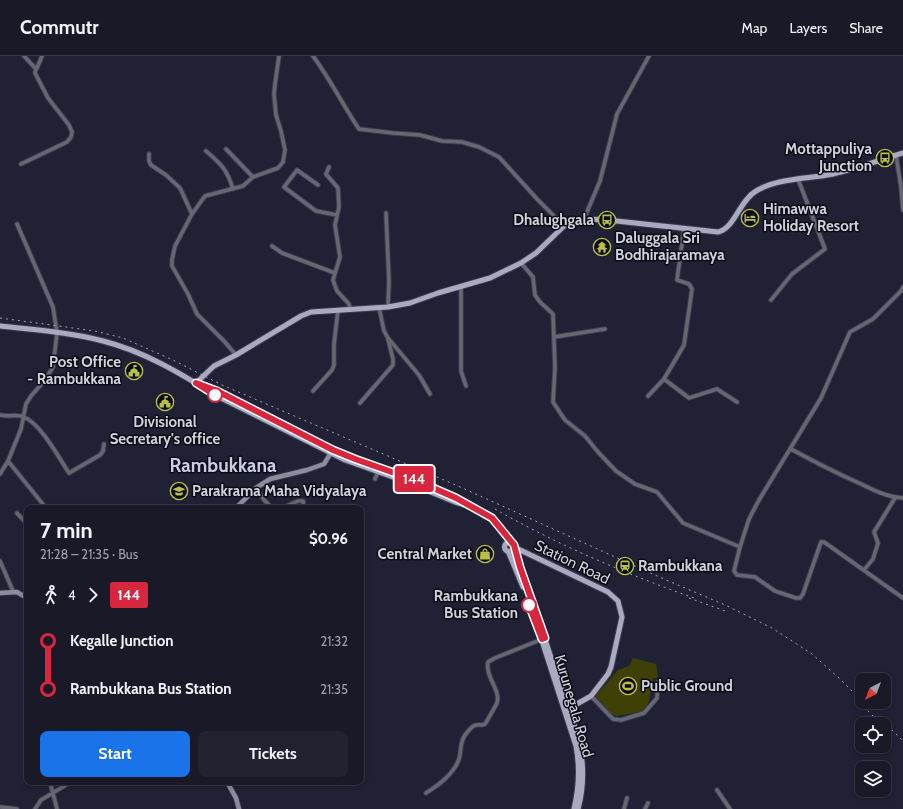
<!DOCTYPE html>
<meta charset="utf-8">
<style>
body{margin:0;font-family:Cabin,sans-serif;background:#222230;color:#f1f3f6;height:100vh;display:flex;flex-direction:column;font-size:15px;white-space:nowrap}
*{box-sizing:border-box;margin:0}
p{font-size:13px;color:#9fa0a8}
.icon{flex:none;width:22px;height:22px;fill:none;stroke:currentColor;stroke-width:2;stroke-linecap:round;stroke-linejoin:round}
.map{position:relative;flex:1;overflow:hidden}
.side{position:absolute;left:24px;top:449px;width:340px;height:280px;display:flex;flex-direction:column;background:#191928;border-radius:8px;box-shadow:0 2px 6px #0003,0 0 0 1px #373845}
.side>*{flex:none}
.badge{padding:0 8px;border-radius:3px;font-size:14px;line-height:26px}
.needle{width:26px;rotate:222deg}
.buttons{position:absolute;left:855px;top:617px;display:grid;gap:8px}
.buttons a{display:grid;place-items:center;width:36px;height:36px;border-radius:8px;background:#191928;box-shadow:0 2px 6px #0003,0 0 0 1px #373845;font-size:20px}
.map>.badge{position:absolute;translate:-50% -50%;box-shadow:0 0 0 2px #fff}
.legs{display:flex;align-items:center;gap:6px;height:44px;padding:0 16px;font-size:13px}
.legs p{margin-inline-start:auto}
.headline{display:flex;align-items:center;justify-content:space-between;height:68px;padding:0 16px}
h1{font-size:22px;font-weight:700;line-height:30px}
.cta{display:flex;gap:8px;margin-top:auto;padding:8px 16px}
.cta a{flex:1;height:46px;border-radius:8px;background:#1a73e8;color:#fff;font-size:16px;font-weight:700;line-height:46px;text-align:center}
.cta a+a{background:#222230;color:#f1f3f6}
ul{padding:0 16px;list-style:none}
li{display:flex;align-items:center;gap:14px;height:48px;font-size:15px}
li i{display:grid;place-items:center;width:6px;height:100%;margin:0 5px;background:currentColor}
li i::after{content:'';width:10px;height:10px;margin:-5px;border:3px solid;border-radius:50%;background:#191928}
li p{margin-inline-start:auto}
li:first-child i{background:linear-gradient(#0000 50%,currentColor 0)}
li:last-child i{background:linear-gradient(currentColor 50%,#0000 0)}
header{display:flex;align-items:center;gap:24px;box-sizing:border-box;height:56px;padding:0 20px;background:#191928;border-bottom:1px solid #373845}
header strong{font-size:19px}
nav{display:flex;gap:22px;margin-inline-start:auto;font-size:14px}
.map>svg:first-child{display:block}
.green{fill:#3e4005}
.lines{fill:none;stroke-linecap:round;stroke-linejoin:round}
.street-casing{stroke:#3d3d51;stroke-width:5.5}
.secondary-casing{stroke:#3d3d51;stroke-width:6}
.primary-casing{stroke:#3d3d51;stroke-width:7}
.street{stroke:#666772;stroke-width:3.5}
.secondary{stroke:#8c8c9e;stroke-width:4.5}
.primary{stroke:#a9aac0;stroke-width:5}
.rail{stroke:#a3a3b2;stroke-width:1;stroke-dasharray:2 4;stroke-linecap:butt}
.line-1-casing{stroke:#fff;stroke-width:9}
.line-1{stroke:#d7263d;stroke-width:6}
.stop-1-dot{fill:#fff;stroke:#d7263d;stroke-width:2}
.labels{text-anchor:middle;stroke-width:3;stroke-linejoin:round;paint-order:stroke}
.poi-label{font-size:15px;font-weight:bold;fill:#d0d1de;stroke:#0c0c15;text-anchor:start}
.street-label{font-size:15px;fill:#d0d1de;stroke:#0c0c15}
.stop-label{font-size:15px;font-weight:bold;fill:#d0d1de;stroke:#0c0c15;text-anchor:end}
.district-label{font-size:19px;font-weight:bold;fill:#cacbe6;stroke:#0c0c15}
</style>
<header>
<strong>Commutr</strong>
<nav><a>Map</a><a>Layers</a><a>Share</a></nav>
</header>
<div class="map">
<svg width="903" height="753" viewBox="0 0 903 753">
<rect width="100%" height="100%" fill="#212136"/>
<path class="green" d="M633,602L656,608L658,621L653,623L649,645L644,655L617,660L612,659L595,640L608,626L618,614L629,610Z"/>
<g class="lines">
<defs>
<path id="street" d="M24,0L36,13L37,12L42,0
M313,0C330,23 343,49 359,73L393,77L420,79L442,85L462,86L479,91L499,101L538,144L564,170
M226,93L253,121
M206,95C221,108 227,113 233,133
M149,98V105L151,109L166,119L180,132L192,158
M896,99L901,131L903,154
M21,108L67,86L71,81L72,76L69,69L48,42L35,17L36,13
M329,111L326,118L338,132L339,151L335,169L340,201L333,224L337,235L349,248L350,253
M318,129L297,114L284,131L316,155L337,159
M386,157L389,225L388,251
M584,163L600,125L617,58L649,0
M272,190L282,197L335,217
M521,207L533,221L535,239L540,246L553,258L555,312L553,346L565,364L585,380L598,396L616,415L635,428L657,436L683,467L740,491L749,463L759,444L821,342L850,276L873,263L901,235L903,231
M461,231V315L466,330
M771,244L792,218L825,193L798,123
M379,251L384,275L388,282L419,319L430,338
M554,281L605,273
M236,299L224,285L197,258L188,238L172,210V204L175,190L192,158L205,140L243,130L253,121L278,112L283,106L285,94L281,75L276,59L274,38L275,28L279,0
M664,323L689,342L717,333L737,346
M313,335L332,314L334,309V288L338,254
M648,340L664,323L684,289L692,233L689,228L677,224L684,173
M360,347L393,309V303L388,283
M0,359C8,361 17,358 24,361C41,368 59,402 69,417L100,399L103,395L104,388
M791,393C813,405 836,417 859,427C873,434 887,441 903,442
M8,405L46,452
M0,418L8,405L21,373L26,348L31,340L45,324L53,311L57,277L53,251L17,168
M375,423L378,416
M256,432L264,444L272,452
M282,452L298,445H303L304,452
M17,457L27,468
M740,491L734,515L737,519L755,521L775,535L796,542H800L803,538L821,486H824L903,542
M0,505L13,535
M864,514L873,503L878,487L874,476L895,442
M591,640L613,663L621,664L644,657L657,642L658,626
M50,726L57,753
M717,734L730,753
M426,737C439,729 454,718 459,703C462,694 459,688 465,679C468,676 471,670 476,669C479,668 482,670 485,668C486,667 496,649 497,647C501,634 485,621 488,606L495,602L545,582
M0,751L17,753
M35,753L41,744L71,726
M624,753L627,742
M645,753L648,747"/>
<path id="secondary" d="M236,452L256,432L270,423L307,414L324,408L332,395
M0,537L17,536L27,542
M227,726L236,742L239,753"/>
<path id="primary" d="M0,270C34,274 70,276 103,285C143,295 180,317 215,339L345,404L404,425L455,446L472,451
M196,327L214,310L236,299L301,260L311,256L388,251L410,247L438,237L490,222L521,207L536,197L564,170L574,165L584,163L607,164L718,176C735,172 739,145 756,135C777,122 809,123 833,118C856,113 880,104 903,97
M204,330L217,335L326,390
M333,394C376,413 422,422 463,446
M470,450L495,464L511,486
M504.5 491a4.5 4.5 0 1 1 9 0a4.5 4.5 0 1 1-9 0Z
M514,491L608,536L618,545L622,561L611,611L608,618L591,640L568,653
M514,493C522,521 533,549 543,577C547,589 551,602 555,614C572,662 592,702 578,753
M508,495L523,531
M543,588L576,690C580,711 579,732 574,753"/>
</defs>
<use href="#street" class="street-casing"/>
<use href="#secondary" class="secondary-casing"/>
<use href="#primary" class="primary-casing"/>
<use href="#street" class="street"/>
<use href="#secondary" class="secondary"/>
<use href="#primary" class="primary"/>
<path class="rail" d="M0,262L95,275L123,282L173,304L222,329L458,430L666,524L723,548L772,572L812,598L839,622L862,645
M495,453C558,489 626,518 694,542
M689,542L728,556
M855,642L881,668
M879,661L903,685"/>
</g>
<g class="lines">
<defs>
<path id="line-1" d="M215,339L196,327L217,335L333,394L355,403L417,425L456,442L492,462L514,489L520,511L545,582L542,583L529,549"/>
</defs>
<use href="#line-1" class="line-1-casing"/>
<use href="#line-1" class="line-1"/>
</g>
<defs>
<symbol id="bus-ring" viewBox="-11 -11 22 22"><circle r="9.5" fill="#0c0c15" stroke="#bac046" stroke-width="1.5"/><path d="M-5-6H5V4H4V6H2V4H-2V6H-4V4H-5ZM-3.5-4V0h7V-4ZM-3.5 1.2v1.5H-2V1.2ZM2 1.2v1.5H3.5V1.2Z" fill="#bac046"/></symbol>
<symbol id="hotel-ring" viewBox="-11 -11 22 22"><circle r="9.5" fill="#0c0c15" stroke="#bac046" stroke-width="1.5"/><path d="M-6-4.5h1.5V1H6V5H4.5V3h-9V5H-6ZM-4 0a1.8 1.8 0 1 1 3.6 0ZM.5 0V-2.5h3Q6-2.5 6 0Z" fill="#bac046"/></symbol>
<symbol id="temple-ring" viewBox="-11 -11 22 22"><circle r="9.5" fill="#0c0c15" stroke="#bac046" stroke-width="1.5"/><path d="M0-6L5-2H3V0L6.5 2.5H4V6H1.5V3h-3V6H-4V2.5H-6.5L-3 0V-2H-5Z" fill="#bac046"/></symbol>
<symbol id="civic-ring" viewBox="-11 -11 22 22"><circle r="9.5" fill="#0c0c15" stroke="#bac046" stroke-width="1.5"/><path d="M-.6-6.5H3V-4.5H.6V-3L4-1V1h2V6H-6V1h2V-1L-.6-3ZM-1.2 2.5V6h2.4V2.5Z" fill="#bac046"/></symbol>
<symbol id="school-ring" viewBox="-11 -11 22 22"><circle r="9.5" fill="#0c0c15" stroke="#bac046" stroke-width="1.5"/><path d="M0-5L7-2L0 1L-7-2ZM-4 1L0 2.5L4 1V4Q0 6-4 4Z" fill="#bac046"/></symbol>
<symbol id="shop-ring" viewBox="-11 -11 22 22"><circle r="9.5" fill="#0c0c15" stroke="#bac046" stroke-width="1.5"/><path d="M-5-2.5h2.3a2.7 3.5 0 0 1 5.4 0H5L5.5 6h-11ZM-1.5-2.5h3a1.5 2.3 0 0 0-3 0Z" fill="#bac046"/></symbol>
<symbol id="station-ring" viewBox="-11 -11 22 22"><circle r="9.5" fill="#0c0c15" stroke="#bac046" stroke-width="1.5"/><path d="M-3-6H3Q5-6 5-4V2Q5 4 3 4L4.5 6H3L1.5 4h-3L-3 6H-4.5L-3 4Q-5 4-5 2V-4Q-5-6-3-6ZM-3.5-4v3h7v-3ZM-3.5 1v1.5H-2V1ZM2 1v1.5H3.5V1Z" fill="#bac046"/></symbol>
<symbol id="stadium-ring" viewBox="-11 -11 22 22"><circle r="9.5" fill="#0c0c15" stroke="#bac046" stroke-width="1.5"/><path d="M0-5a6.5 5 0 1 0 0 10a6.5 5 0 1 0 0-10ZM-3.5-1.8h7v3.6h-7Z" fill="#bac046"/></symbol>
</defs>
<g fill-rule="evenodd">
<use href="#bus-ring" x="875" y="92" width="20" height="20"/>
<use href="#hotel-ring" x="740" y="152" width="20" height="20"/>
<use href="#bus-ring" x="597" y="154" width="20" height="20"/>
<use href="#temple-ring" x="592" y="181" width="20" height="20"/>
<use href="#civic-ring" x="124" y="305" width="20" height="20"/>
<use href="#civic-ring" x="155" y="336" width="20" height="20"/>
<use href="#school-ring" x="169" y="425" width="20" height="20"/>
<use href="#shop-ring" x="475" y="488" width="20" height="20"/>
<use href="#station-ring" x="615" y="500" width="20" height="20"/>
<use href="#stadium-ring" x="618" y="620" width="20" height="20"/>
</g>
<g class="stop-1-dot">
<circle cx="215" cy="339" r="7"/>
<circle cx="529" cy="549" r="7"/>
</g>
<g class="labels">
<g class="poi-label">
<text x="872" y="98" text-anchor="end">Mottappuliya<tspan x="872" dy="17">Junction</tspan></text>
<text x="763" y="158">Himawwa<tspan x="763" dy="17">Holiday Resort</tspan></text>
<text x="594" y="169" text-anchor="end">Dhalughgala</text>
<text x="615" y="187">Daluggala Sri<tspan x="615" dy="17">Bodhirajaramaya</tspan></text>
<text x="121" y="311" text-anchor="end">Post Office<tspan x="121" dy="17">- Rambukkana</tspan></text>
<text x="165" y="371" text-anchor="middle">Divisional<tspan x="165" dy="17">Secretary's office</tspan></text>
<text x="192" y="440">Parakrama Maha Vidyalaya</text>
<text x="472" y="503" text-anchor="end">Central Market</text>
<text x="638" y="515">Rambukkana</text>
<text x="641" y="635">Public Ground</text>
</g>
<g class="street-label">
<text transform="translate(572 506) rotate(26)" y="5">Station Road</text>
<text transform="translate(574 650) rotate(74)" y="5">Kurunegala Road</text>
</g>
<g class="stop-label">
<text x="518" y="545">Rambukkana<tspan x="518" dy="17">Bus Station</tspan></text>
</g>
<g class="district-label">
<text x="223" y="416">Rambukkana</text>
</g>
</g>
</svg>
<div class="buttons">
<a><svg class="needle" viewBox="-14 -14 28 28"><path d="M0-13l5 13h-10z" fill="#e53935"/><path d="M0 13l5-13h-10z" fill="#9fa0a8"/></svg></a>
<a><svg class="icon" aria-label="locate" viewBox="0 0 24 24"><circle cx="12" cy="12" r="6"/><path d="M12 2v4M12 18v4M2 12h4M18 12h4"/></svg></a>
<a><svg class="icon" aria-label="layers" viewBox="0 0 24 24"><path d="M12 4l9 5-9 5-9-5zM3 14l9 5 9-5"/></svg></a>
</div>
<b class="badge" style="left:414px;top:423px;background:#d7263d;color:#fff">144</b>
<section class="side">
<div class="headline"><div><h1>7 min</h1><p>21:28 – 21:35 · Bus</p></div><b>$0.96</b></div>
<div class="legs"><svg class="icon" aria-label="walk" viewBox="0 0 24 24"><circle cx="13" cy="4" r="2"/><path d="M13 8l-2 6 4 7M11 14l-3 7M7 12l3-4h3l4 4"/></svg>4<svg class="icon" aria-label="forward" viewBox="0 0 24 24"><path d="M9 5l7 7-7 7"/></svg><b class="badge" style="background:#d7263d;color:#fff">144</b></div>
<ul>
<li><i style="color:#d7263d"></i><b>Kegalle Junction</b><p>21:32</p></li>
<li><i style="color:#d7263d"></i><b>Rambukkana Bus Station</b><p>21:35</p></li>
</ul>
<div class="cta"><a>Start</a><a>Tickets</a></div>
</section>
</div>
